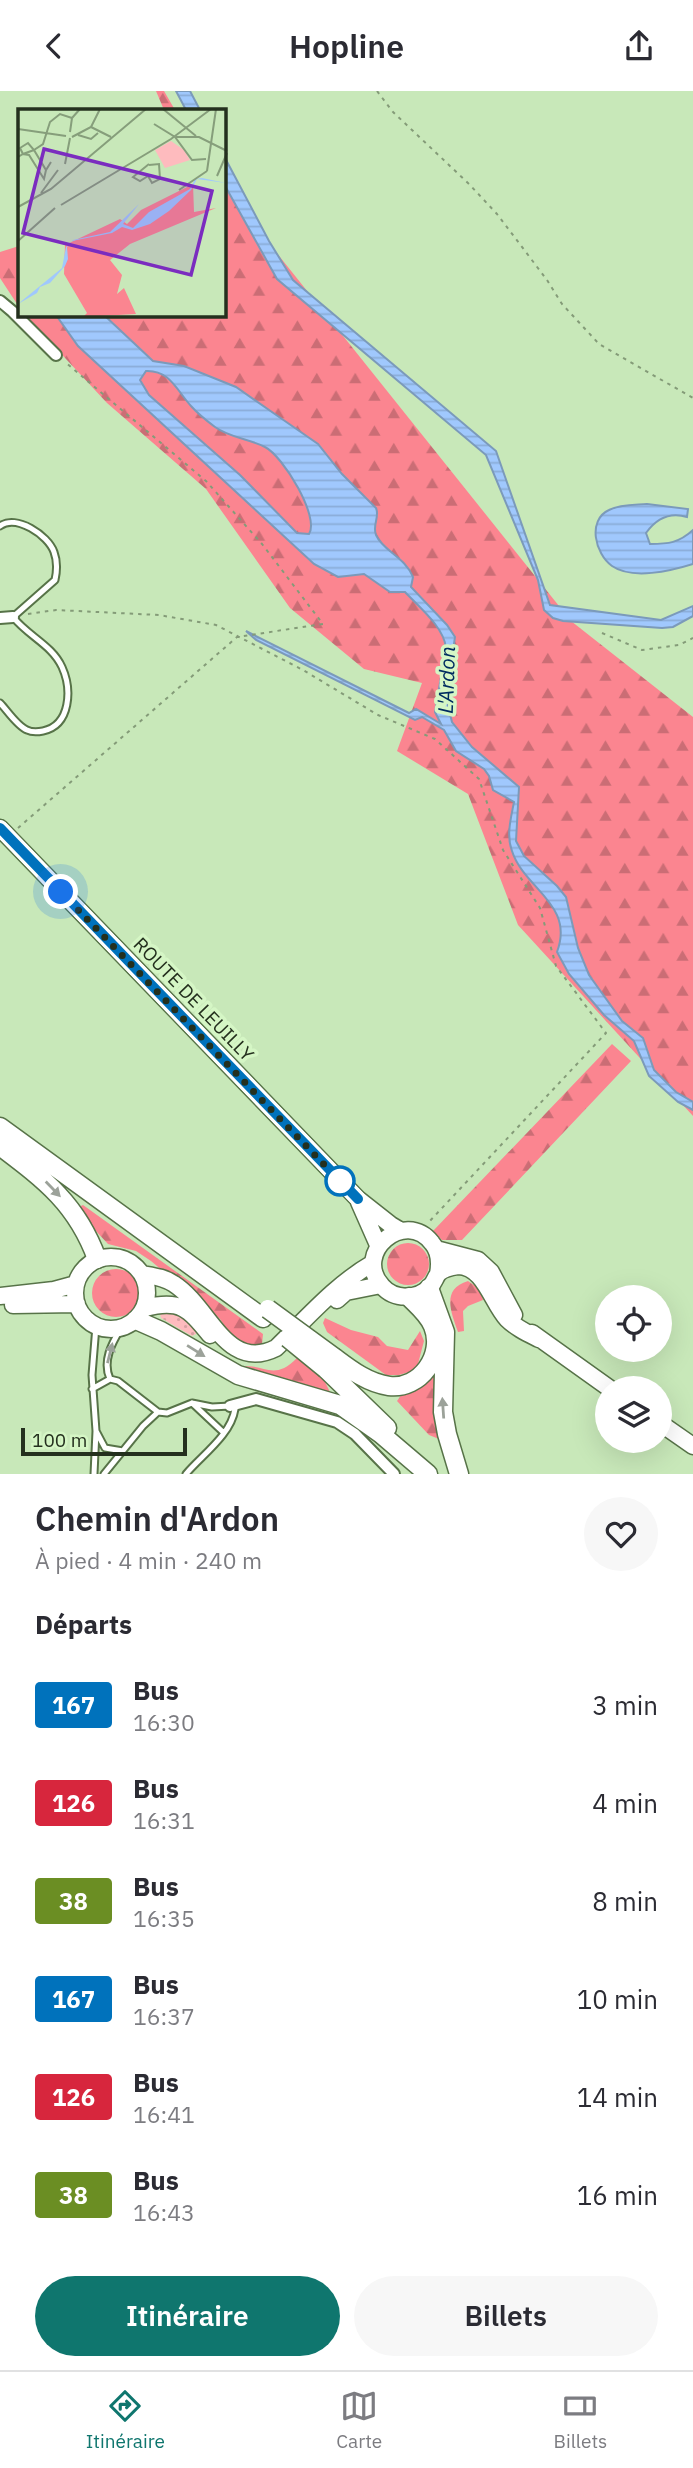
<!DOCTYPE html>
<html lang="fr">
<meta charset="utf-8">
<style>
body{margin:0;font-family:"IBM Plex Sans",sans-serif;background:#f7f7f7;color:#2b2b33;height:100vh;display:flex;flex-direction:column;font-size:26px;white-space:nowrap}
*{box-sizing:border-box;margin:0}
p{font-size:23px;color:#7c7c81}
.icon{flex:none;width:38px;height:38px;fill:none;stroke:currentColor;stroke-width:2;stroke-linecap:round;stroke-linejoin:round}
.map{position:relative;height:1383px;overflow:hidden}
.panel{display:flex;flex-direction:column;background:#fff;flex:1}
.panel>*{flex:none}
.badge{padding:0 14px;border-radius:5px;font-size:24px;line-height:46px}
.controls{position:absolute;left:595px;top:1194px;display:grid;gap:14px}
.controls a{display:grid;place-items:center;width:77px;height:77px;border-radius:50%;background:#fff;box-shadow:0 7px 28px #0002;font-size:35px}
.scale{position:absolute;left:21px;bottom:18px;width:166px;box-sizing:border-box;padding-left:7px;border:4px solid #24301e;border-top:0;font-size:19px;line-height:24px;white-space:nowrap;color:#24301e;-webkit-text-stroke:5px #d5f6c5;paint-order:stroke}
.you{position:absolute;width:35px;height:35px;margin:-18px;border:5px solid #fff;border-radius:50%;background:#1a73e8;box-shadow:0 0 0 10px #1a73e833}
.map>.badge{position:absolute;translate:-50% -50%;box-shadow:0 0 0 4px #fff}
h2{padding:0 35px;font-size:26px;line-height:63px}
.round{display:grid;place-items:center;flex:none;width:74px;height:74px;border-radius:37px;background:#f7f7f7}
.overview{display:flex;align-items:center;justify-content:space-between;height:119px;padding:0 35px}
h1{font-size:33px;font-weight:600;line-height:52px}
.cta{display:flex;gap:14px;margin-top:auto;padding:14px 35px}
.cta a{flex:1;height:80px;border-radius:42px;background:#0f766e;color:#fff;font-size:28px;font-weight:600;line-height:80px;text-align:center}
.cta a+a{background:#f7f7f7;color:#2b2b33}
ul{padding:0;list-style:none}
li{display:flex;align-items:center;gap:21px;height:98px;padding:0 35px}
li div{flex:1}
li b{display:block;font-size:26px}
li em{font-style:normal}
li .badge{min-width:77px;font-weight:700;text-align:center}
header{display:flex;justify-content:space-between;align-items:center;height:91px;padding:0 35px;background:#fff;font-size:32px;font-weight:600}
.tabs{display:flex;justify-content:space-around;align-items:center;height:98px;border-top:2px solid #e1e1e2;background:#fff;font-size:19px;color:#7c7c81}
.tabs a{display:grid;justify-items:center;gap:4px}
.tabs .selected{color:#0f766e}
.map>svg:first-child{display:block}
.grass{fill:url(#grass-dots)}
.forest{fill:url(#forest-firs)}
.water{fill:url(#water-rules);stroke:#7b9aba;stroke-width:2;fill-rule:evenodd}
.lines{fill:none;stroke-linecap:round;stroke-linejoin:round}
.lane-casing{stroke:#577348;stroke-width:9}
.street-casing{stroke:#577348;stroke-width:14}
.secondary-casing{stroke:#577348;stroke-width:19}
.primary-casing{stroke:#577348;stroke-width:21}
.path{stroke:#849b78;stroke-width:2;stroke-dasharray:3.5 5;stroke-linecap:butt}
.lane{stroke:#fff;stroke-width:5}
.street{stroke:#fff;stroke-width:10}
.secondary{stroke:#fff;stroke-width:16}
.primary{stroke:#fff;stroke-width:18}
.primary-bridge-casing{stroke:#577348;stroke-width:21;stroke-linecap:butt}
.primary-bridge{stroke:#fff;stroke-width:18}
.oneway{fill:#9ca29a}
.line-casing{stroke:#fff;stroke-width:16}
.line{stroke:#0072bc;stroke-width:10}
.walk{stroke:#24301e;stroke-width:7;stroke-dasharray:0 12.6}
.stop-dot{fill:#fff;stroke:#0072bc;stroke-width:3.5}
.labels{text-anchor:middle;stroke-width:7;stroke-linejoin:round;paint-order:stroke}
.street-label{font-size:19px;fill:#24301e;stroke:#d5f6c5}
.water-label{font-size:21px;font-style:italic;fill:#002c60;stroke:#d5f6c5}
.inset-road{fill:none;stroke:#869e7b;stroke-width:2}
.view{fill:#7b2cbf;fill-opacity:0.15;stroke:#7b2cbf;stroke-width:3.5}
.inset-edge{fill:none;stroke:#24301e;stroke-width:3.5}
</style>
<header><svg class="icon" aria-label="back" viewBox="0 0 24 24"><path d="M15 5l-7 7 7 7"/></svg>Hopline<svg class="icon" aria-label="share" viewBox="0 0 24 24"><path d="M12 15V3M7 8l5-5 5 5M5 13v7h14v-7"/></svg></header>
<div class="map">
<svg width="693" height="1383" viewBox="0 0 693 1383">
<defs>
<pattern id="grass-dots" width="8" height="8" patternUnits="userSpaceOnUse" patternTransform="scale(1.75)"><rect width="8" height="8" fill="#febbbe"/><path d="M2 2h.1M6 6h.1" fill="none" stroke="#daa1a3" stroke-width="1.8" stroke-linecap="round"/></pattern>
<pattern id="forest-firs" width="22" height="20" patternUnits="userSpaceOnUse" patternTransform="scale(1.75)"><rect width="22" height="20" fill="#fb8590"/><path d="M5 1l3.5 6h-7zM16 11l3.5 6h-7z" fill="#cb6d75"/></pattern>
<pattern id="water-rules" width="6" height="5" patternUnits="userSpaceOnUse" patternTransform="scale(1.75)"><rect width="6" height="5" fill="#a0c8fd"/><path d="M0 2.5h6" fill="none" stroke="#8aacd8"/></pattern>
</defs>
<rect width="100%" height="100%" fill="#c8e8b9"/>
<path class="grass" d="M159,1219H173L196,1236V1243L192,1245L161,1227Z"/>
<path class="forest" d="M156,0H164L175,19H164Z
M224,96L571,530L693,626V1025L518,834L468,703L397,660L422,592L364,578L290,517L206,398L107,312L25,224H224Z
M19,155V216L0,187V161Z
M612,953L631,970L462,1149H442L433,1140Z
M83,1114L263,1243L262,1253L255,1258L236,1253L220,1228L151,1170L136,1160L108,1153L95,1139L79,1116Z
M387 1173a21 21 0 1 1 42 0a21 21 0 1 1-42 0Z
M92 1202a24 24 0 1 1 48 0a24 24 0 1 1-48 0Z
M468,1190L481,1199L483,1209L468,1215L463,1220L464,1240L458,1241C451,1221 441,1198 468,1190Z
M325,1227L351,1239L378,1246L387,1255L408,1259L420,1240L424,1250L418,1273L412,1280L399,1284H386L327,1241L323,1232Z
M297,1267L322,1285L330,1301L270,1288L239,1277C261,1269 272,1293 297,1267Z
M439,1278L443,1338L439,1348L429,1344L397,1310L402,1303L416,1298Z"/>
<path class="water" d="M176,0H190L200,19H186Z
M224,65L269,150L293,189L496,360L550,514L661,529L693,515V525L673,536L662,537L563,530L553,527L544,519L538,489L486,364L277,188L224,93Z
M56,224H104L153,270L184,275L236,296L282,328L318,353L342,383L376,417C380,426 372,434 376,444C383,460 405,466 413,486L411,496L447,534L455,546L446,607L452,631L472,656L519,696L516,750L524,765L557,795L566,806L578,857L589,884L622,930L643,947L654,979L676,1001L693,1011V1019L678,1011L649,985L634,950L604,924L569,883L557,861C575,813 524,798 512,760C506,744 511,727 514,711L493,699L489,685L484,678L456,660L444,639L422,626L415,629L256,549L246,540L409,622L416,618L441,633L435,621L446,557C444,536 419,516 405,501H390L364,483L338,486L314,473L78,255ZM146,280C170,279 177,300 191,315C198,323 207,330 215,336C230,347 250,348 265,356C283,365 320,426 309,443L297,442L240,384L149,304L140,289Z
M647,413L688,418L687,426C670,421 656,428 646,442L650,453C668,453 679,452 693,439V473C671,480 632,489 612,475C595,463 587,429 609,419C621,413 635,414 647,413Z"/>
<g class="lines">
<defs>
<path id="lane" d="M0,435C16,423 48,444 54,461C57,469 57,480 55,489L13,526C28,545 52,554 62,576C72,598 71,634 43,640C38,641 31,641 27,639C17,635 7,619 0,612
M110,1288C102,1270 112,1252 121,1237
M92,1298L110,1288L118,1290L158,1321L143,1335L104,1383
M192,1312L224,1342
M158,1321L167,1322L192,1312L212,1316L230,1315L235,1318C231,1344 202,1364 186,1383
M96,1340L105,1357L123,1360
M94,1383L96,1340L92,1284L96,1235"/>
<path id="street" d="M0,210L12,220L56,264
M0,527L13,526
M230,1315L256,1308L337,1331L355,1343L394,1383"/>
<path id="secondary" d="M0,737L358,1108L391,1134L401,1140
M359,1111L378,1154
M436,1158L478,1169L491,1181L514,1224
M75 1202a36 36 0 1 1 72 0a36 36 0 1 1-72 0Z
M142,1183C153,1185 164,1186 174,1193C210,1216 226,1282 276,1257C306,1228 336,1193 373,1172
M438,1183C440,1172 440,1161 432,1152C405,1117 352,1162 382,1195C394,1209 417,1209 430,1196C434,1192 435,1187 438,1183C442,1178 452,1176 458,1175C484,1175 492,1212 507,1228C516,1237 527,1242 539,1248
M0,1205L54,1199L76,1193
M337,1209L346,1201L381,1194
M13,1214L77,1213
M145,1217C180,1208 188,1217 210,1244
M532,1242L609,1297
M660,1332L693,1355"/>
<path id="primary" d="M0,1036L263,1227
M0,1055C45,1089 77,1113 97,1168
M429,1197L445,1241L443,1321L447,1343L459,1383
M136,1229L161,1240L238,1284L340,1314L381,1343L428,1383
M335,1267C351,1279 368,1292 389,1295C420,1299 445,1264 433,1235C428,1223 418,1215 409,1206
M326,1278L387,1337"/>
</defs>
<use href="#lane" class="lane-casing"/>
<use href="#street" class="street-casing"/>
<use href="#secondary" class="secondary-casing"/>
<use href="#primary" class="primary-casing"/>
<path class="path" d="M377,0L393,21L469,93L497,123L547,189L562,213L599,253L693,307
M28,523L56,519L159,524L216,534L303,579L378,624L435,648L479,688L503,759L540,817L556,875L606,942L428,1132
M602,542L642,559L679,554L693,547
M18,737L237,546L323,533L262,453L206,390L65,271"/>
<use href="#lane" class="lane"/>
<use href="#street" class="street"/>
<use href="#secondary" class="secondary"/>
<use href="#primary" class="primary"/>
<defs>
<path id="primary-bridge" d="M268,1218L335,1267
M288,1247L326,1278"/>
</defs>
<use href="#primary-bridge" class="primary-bridge-casing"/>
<use href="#primary-bridge" class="primary-bridge"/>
</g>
<defs><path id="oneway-solid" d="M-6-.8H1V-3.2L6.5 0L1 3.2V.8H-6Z" transform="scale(1.75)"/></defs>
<g class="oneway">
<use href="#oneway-solid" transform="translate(53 1098) rotate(46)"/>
<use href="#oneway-solid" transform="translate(196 1260) rotate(32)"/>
<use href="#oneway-solid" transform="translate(110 1262) rotate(-76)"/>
<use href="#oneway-solid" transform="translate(443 1317) rotate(-94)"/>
</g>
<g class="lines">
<defs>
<path id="line" d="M0,737L358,1108"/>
</defs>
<use href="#line" class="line-casing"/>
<use href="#line" class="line"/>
<path class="walk" d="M61,801L340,1090"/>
</g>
<circle class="stop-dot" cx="340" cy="1090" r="14"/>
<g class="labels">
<g class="street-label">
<text transform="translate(194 908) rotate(46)" y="7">ROUTE DE LEUILLY</text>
</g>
<g class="water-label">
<text transform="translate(447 589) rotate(-88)" y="7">L'Ardon</text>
</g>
</g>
<g transform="translate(18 18)">
<rect width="208" height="208" fill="#c8e8b9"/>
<path d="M175,75L176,103L198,99L112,135L92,151L104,166L99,185L106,179L118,205L65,208L69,204L46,165L47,136L102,110L109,115L123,101Z" fill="#fb8590"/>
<path d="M153,32L166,41L172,51L147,59L137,41Z" fill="#febbbe"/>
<path d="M177,70L184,69L208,74L179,70L173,81L151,102L132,115L114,121L104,118L94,124L54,132L49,138L50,150L47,157L32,174L22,178L19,184L0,195L44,159L48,138L55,131L92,123L121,95L105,115L115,119L131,103L172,80Z" fill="#a0c8fd"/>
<path class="inset-road" d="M145,0L178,27M136,15L157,28L174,51L188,50M73,18L93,28M0,20L48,27M52,23L54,9L62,0M60,26L73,30L80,24M54,28L73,18L82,0M158,28H181L209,42M0,48L5,45L16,41L10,34L2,39L5,45L11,46L26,70L28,61M33,53L28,61L16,41L25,35L32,13L42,5L54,9M47,55L52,29M189,62L198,0M130,67L134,74L142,70L141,55L131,56M130,67L122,72L115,68L131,55M199,67L209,44M161,81L189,62M23,84L40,61M43,96L153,30L193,0M0,98L33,80L128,0M0,132L37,99"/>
<path class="view" d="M26,40L194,82L173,166L5,124Z"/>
<rect width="208" height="208" class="inset-edge"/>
</g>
</svg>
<div class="controls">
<a><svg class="icon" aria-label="locate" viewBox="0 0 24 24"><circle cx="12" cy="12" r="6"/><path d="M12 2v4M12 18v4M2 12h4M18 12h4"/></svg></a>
<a><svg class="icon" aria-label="layers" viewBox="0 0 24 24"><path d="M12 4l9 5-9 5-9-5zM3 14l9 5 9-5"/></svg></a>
</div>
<div class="scale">100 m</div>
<div class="you" style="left:61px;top:801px"></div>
</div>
<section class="panel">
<div class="overview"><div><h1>Chemin d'Ardon</h1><p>À pied · 4 min · 240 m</p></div><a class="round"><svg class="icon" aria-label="heart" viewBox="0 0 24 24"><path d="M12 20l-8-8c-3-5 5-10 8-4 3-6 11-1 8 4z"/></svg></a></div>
<h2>Départs</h2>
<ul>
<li><span class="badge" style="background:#0072bc;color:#fff">167</span><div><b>Bus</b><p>16:30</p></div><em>3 min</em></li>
<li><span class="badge" style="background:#d7263d;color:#fff">126</span><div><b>Bus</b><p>16:31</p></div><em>4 min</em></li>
<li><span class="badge" style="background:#6b8e23;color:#fff">38</span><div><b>Bus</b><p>16:35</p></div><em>8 min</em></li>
<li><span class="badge" style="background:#0072bc;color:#fff">167</span><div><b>Bus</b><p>16:37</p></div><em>10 min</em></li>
<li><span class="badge" style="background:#d7263d;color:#fff">126</span><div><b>Bus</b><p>16:41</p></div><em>14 min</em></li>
<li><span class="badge" style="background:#6b8e23;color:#fff">38</span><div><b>Bus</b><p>16:43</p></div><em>16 min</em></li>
</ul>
<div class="cta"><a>Itinéraire</a><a>Billets</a></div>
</section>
<nav class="tabs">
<a class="selected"><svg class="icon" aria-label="directions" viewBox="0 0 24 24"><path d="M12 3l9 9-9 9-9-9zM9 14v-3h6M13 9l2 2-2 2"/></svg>Itinéraire</a>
<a><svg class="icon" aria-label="map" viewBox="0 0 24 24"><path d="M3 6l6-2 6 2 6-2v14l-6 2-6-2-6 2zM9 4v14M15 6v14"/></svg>Carte</a>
<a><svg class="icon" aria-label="tickets" viewBox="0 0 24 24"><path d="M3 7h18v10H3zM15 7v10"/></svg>Billets</a>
</nav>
